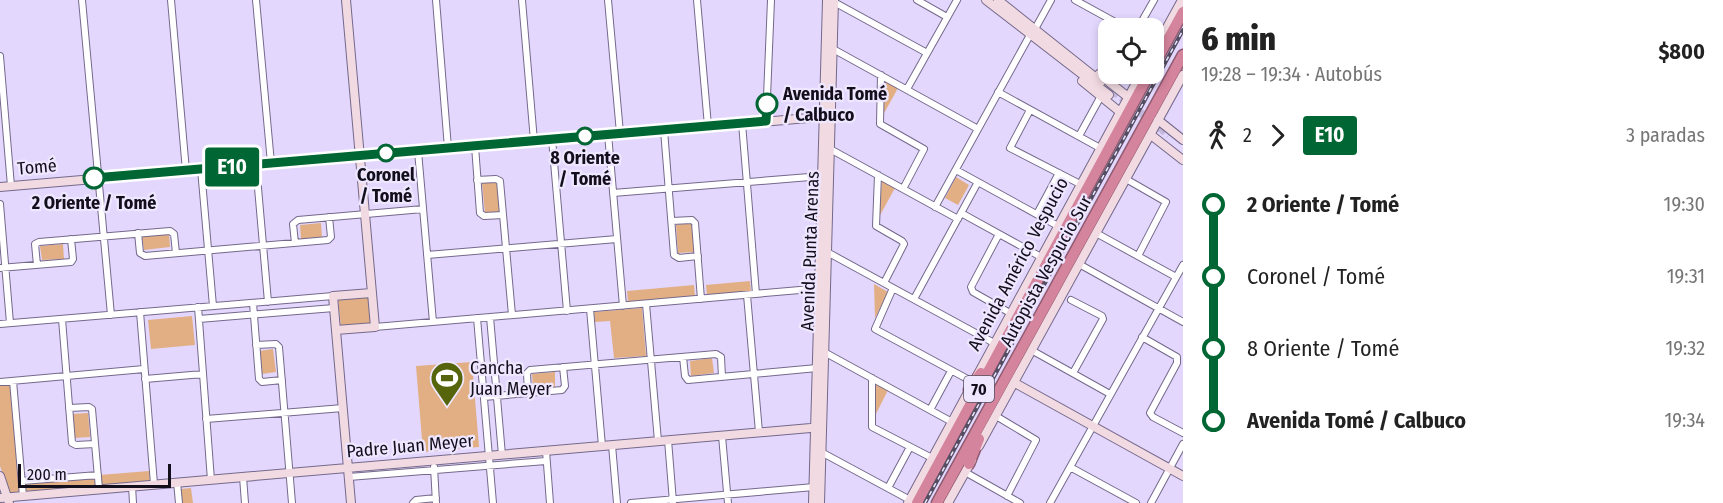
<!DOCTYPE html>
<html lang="es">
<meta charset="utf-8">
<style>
body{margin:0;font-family:"Fira Sans Condensed",sans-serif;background:#f2f2f2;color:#222;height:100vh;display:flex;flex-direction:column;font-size:22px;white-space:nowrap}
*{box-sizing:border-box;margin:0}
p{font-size:20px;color:#767676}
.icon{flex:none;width:33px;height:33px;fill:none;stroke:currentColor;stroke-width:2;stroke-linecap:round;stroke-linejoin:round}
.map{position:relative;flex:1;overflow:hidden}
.panel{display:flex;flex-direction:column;background:#fff;width:540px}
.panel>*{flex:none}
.badge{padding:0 12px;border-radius:4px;font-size:21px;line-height:39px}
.fabs{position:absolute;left:1098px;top:18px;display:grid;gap:12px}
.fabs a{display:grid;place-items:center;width:66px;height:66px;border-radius:12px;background:#fff;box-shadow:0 3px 9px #0003;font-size:30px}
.scale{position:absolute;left:18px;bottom:15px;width:153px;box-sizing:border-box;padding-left:6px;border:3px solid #120e1b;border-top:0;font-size:16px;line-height:21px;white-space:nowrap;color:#120e1b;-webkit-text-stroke:4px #eee7ff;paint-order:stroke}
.map>.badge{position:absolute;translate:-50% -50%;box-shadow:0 0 0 3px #fff}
.legs{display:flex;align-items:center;gap:9px;height:66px;padding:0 18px;font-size:20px}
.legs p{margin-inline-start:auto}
.summary{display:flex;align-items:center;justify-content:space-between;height:102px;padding:0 18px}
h1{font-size:33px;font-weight:800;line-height:45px}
ul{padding:0 18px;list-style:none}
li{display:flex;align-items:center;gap:21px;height:72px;font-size:22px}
li i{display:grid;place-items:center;width:9px;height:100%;margin:0 8px;background:currentColor}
li i::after{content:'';width:15px;height:15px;margin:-8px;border:4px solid;border-radius:50%;background:#fff}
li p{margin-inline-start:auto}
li:first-child i{background:linear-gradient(#0000 50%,currentColor 0)}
li:last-child i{background:linear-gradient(currentColor 50%,#0000 0)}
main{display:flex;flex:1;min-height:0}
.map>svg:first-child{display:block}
.green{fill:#e2af85}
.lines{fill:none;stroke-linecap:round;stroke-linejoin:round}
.secondary-tunnel{stroke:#c4b9dc;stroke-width:8;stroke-dasharray:8 4;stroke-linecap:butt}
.street-casing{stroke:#74698b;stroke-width:8}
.secondary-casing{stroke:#74698b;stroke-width:10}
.highway-casing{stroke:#905b70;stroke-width:13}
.street{stroke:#fff;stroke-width:6}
.secondary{stroke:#f2dae2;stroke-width:8}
.highway{stroke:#d4849d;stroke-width:10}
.rail-casing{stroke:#554e63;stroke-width:4}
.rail{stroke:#eee7ff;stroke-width:1.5;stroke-dasharray:4.5;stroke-linecap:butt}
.line-1-casing{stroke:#fff;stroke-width:14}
.line-1{stroke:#063;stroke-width:9}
.stop-1-dot{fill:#fff;stroke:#063;stroke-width:3}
.labels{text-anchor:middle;stroke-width:4.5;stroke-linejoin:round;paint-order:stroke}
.shield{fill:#eee7ff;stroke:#544f5f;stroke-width:1.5}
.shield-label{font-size:16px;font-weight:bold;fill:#120e1b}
.stop-label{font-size:18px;font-weight:bold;fill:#120e1b;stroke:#eee7ff}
.street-label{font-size:18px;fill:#120e1b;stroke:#eee7ff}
.poi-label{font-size:18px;fill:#120e1b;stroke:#eee7ff;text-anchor:start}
</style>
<main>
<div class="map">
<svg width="1183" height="503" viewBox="0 0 1183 503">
<rect width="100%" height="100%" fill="#e3d7fe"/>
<path class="green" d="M885,80L898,88L882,117Z
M956,177L969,185L958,205L945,198Z
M882,181L895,188L879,217Z
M498,182L500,212L485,213L482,183Z
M321,223L322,237L301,239L300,225Z
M690,223L692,225L694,252L678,253L676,225Z
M169,234L170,247L144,250L142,236Z
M63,244L64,259L42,260L40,246Z
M750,281L751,292L707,296L706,285Z
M874,284L888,292L875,318Z
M694,285L695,296L628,302L627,291Z
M371,296L373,324L341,327L338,299Z
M642,308L646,356L614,358L610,321L595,322L594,312Z
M192,316L195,345L151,349L148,320Z
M273,349L276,372L262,374L259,351Z
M712,358L714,373L691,376L690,361Z
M472,362L479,447L423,452L416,366Z
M555,372V387L533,388L532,374Z
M10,382L22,491L9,493L0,466V383Z
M874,382L888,390L875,416Z
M88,413L90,437L74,438L72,414Z
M149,471L150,479L148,482L26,491L25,481Z
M191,488L193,503H182L181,489Z"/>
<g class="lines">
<path class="secondary-tunnel" d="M1112,90L1169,135"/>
<defs>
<path id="street" d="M82,0L111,315
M171,0L186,171
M256,0L271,163
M436,0L448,148
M522,0L534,141
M608,0L620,133
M697,0L708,126
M917,0L947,17
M1075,0L1126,28
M834,2L927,53
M1138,28L1154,0
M1035,29L1051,0
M833,49L978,129
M0,56L11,186
M881,75L880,124L924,149L903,189
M1109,82L1113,74
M907,89L957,0
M998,92L1100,148
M1030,110L1010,148L1080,184
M766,121L771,0
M742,123L756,294
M664,130L674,255L679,258L698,256
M608,134L623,306
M1079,136L1101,96
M552,139L567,311
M475,146L480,213L484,216L503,215
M830,149L958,219
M418,151L433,322
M256,165L268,302
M201,169L213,306
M956,170L1058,226
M878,175L876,226L902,241L904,244L884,283
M1126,179L1166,202L1138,256
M477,180L496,179L500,181L512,315
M613,193L822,176
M0,204L10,323
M935,207L1030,35
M961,213L1041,257
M1037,214L1059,173
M672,221L692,220L695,223L701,299
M138,233L140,253L145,256L328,240L331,237L329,217
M1096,233L1176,277
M999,234L971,287L973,292L1010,313
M295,243L293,224L298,220L423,209
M827,252L994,343
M427,255L617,239
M1079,264L1183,322
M37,265L35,244L39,242L170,231L174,234L176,253
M0,268L71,262L73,259L71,239
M893,288L875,329L973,382
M747,295L759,432
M914,299L978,182
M1071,300L1102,316L1103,319L1073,373
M253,303L259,379L262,382L282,380
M646,304L658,441
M198,307L211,480
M590,309L602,446
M140,312L154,484
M490,317L502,455
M477,318L493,503
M62,319L72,443L76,445L95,444
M199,319L334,308
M0,324L333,296
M375,327L823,288
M1142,337L1177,357V363L1150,413L1153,417L1183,433
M256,345L276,344L279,347L292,503
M1033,351L1110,394
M824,352L952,422
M683,357L685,376L688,380L817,368
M872,378V427L932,458
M145,379L203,374
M13,381L23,496
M0,382L144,369
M528,393L527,373L530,370L716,354L721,357L722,377
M484,397L562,390L565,386L563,367
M69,408L89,407L92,409L99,489
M930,410L951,371
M996,416L1036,440L1007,496
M206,419L343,408
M722,436L728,503
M668,440L673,502
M612,445L617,503
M546,451L550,503
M821,452L910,500
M434,467L436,503
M1070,467L1136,503
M965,472L1020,503
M243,477L245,503
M349,477L546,461
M22,481L98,475
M177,482L179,503
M132,486L133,503
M888,488L910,447
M413,503L416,500L436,498
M631,503L814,487
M1050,503L1183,265
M1151,503L1183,444"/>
<path id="secondary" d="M986,0L1109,95
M998,0L1101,82
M1154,51L1182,0
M1099,74L1128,97
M1082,81L1120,112
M1158,120L1183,140
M1151,135L1183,160
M0,187L831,116
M336,330L375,327L346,0
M1015,383L1183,476
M979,446L1183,75
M0,476L9,503
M0,498L822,427
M351,503L333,296L371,293
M813,503L827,0
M820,503L834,0
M908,503L1141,74
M948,503L972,460"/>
<path id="highway" d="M1154,65L1183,12
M969,390L981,373
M969,464L979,439
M917,503L1149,74
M937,503L1183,55"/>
</defs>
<use href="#street" class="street-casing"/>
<use href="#secondary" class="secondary-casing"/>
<use href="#highway" class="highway-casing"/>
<use href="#street" class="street"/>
<use href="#secondary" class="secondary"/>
<use href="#highway" class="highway"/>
<defs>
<path id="rail" d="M925,503L1183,30"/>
</defs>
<use href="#rail" class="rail-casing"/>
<use href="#rail" class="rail"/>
</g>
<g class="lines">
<defs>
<path id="line-1" d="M94,178L766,121L767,104"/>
</defs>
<use href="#line-1" class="line-1-casing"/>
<use href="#line-1" class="line-1"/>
</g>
<defs>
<symbol id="stadium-pin" viewBox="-11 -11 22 30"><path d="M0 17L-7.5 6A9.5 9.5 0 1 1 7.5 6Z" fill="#56650c" stroke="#eee7ff"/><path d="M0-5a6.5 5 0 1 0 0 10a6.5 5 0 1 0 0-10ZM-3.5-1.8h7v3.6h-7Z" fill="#fff"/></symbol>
</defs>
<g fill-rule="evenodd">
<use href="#stadium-pin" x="428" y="359" width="38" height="52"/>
</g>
<g class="stop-1-dot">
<circle cx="767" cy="104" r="10"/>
<circle cx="585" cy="136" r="8"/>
<circle cx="386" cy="153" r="8"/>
<circle cx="94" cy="178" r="10"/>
</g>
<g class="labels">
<rect class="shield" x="964" y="376" width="30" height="26" rx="4.5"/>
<g class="shield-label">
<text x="979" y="395">70</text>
</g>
<g class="stop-label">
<text x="783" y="100" text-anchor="start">Avenida Tomé<tspan x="783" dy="21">/ Calbuco</tspan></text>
<text x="585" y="164">8 Oriente<tspan x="585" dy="21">/ Tomé</tspan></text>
<text x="386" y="181">Coronel<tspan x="386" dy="21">/ Tomé</tspan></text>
<text x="94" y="209">2 Oriente / Tomé</text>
</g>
<g class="street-label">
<text transform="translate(37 167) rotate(-5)" y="6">Tomé</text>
<text transform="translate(810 251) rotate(-88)" y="6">Avenida Punta Arenas</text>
<text transform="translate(1018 264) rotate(-62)" y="6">Avenida Américo Vespucio</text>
<text transform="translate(1046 271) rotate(-61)" y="6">Autopista Vespucio Sur</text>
<text transform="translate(410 446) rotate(-5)" y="6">Padre Juan Meyer</text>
</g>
<g class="poi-label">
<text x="470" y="374">Cancha<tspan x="470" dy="21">Juan Meyer</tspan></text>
</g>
</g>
</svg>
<div class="fabs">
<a><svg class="icon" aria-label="locate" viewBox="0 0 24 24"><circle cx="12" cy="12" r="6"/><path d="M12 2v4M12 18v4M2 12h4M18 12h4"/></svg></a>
</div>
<div class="scale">200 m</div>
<b class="badge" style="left:232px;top:167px;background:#063;color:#fff">E10</b>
</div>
<section class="panel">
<div class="summary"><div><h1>6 min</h1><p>19:28 – 19:34 · Autobús</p></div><b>$800</b></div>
<div class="legs"><svg class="icon" aria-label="walk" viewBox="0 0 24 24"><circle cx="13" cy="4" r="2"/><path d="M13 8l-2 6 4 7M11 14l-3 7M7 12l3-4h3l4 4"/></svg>2<svg class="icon" aria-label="forward" viewBox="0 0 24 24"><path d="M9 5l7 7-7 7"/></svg><b class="badge" style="background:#063;color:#fff">E10</b><p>3 paradas</p></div>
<ul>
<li><i style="color:#063"></i><b>2 Oriente / Tomé</b><p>19:30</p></li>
<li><i style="color:#063"></i><span>Coronel / Tomé</span><p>19:31</p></li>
<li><i style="color:#063"></i><span>8 Oriente / Tomé</span><p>19:32</p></li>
<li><i style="color:#063"></i><b>Avenida Tomé / Calbuco</b><p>19:34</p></li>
</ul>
</section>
</main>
